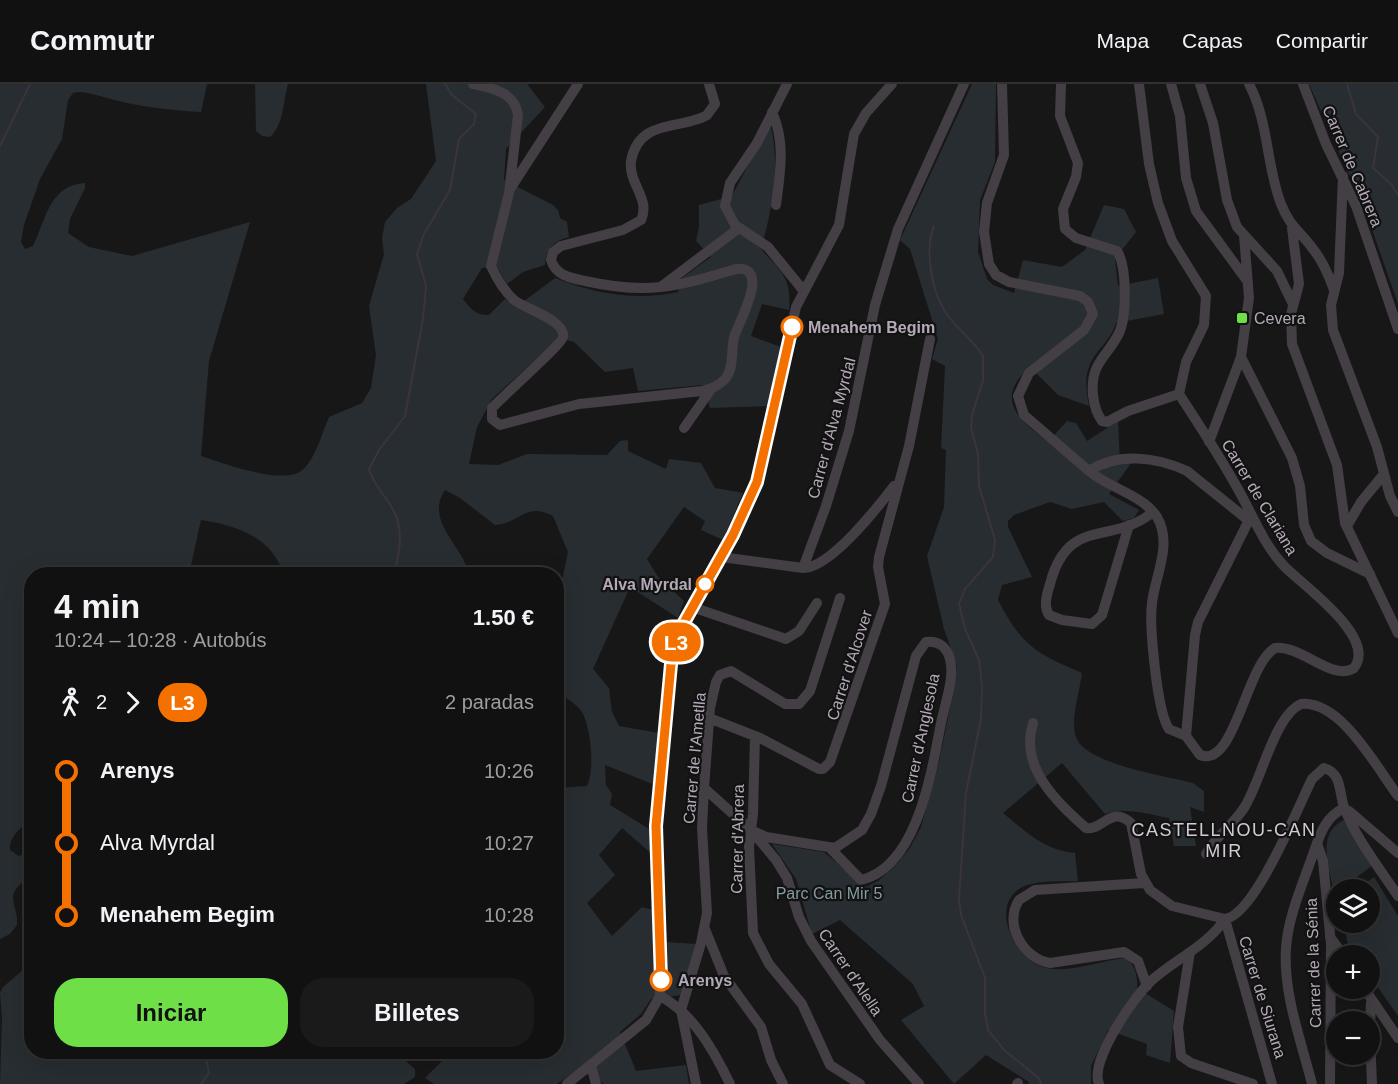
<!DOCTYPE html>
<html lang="es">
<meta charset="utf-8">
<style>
body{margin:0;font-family:Helvetica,sans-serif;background:#1b1a1b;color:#f1f3f6;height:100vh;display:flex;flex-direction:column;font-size:22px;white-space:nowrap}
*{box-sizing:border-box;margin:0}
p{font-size:20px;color:#9c9d9f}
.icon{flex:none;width:33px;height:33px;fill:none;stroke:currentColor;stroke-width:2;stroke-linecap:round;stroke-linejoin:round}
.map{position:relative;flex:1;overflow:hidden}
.sheet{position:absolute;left:24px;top:483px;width:540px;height:492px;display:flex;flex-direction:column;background:#121112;border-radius:24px;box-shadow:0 6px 24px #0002,0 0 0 2px #313132}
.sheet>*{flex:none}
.badge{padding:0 12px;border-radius:20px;font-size:21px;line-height:39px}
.buttons{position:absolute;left:1326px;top:795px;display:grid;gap:12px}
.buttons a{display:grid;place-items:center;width:54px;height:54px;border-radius:50%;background:#121112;box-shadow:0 6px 24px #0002,0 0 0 2px #313132;font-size:30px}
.map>.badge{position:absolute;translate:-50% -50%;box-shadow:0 0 0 3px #fff}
.legs{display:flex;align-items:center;gap:9px;height:66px;padding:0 30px;font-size:20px}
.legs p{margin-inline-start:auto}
.head{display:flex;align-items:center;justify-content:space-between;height:102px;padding:0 30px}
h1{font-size:33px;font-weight:600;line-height:45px}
.cta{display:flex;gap:12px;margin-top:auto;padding:12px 30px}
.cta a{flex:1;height:69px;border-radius:24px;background:#6fdf48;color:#111;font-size:24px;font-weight:600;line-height:69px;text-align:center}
.cta a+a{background:#1b1a1b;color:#f1f3f6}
ul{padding:0 30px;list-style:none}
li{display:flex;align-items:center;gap:21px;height:72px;font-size:22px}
li i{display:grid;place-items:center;width:9px;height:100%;margin:0 8px;background:currentColor}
li i::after{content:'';width:15px;height:15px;margin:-8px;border:4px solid;border-radius:50%;background:#121112}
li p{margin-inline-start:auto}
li:first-child i{background:linear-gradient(#0000 50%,currentColor 0)}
li:last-child i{background:linear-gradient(currentColor 50%,#0000 0)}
header{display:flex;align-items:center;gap:36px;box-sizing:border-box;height:84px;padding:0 30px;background:#121112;border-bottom:2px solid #313132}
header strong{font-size:28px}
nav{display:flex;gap:33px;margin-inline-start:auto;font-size:21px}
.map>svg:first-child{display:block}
.green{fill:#272d30}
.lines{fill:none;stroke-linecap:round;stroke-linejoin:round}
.stream{stroke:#3b3342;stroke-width:2}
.minor{stroke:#433f44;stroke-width:10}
.line-1-casing{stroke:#fff;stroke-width:14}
.line-1{stroke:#f47100;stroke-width:9}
.poi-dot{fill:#6fdf48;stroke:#131213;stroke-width:2}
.stop-1-dot{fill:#fff;stroke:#f47100;stroke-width:3}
.labels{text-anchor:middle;stroke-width:4.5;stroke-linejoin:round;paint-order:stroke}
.street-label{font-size:16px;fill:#b4aab7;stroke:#131213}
.poi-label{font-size:16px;fill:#b4aab7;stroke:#131213;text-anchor:start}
.stop-label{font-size:16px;font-weight:bold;fill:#b4aab7;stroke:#131213;text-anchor:start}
.park-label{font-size:16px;fill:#839ca0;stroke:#131213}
.neighbourhood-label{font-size:18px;letter-spacing:1.5px;fill:#d2cbd3;stroke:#131213}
</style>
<header>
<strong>Commutr</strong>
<nav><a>Mapa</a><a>Capas</a><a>Compartir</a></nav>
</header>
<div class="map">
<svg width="1398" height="1000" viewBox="0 0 1398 1000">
<rect width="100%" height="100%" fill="#181718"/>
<path class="green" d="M0,0H207L201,28C166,26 133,22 100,12C91,10 82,6 73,9L68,16L62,55L40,95L24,141L21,158L25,165L33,162C46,136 49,101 85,99V104L70,135L68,149L89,163L132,172L250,138L209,277L201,372C222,379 282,401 301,387C315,377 322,349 329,333L362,319L371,304L376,271L369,222L384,170L382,154L385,138L397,124L411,115L436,77L426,0H527L545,23L506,65L504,96L553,121L558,126L560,134L567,138L569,153C554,157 546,164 545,181L523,188L507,200L497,183L482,184L463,215C470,224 476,232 489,231L505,215L516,223L555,194C595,210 636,217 678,208L679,196L711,173L696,157L699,142V121L732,112L770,39C781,80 772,126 761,165C781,188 792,193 789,226L762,220L751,252L781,263L768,322L710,324L703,301L638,307L633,284L605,288L574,258L559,254L492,315L477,343L469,380L498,381L527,370L607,371L620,357L628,356V367L666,385L669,375L701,379L715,404L743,409L723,456L701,446L705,437L684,423L647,475L658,493L684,517L678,534L630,503L593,585L609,604L612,628L619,642L659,649L655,701L605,681L606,701L612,710L610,721L651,746L653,771L622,744L599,771L615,791L587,819L612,852L642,823L664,829L666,858L696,860L681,911L651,915L641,930L620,948L636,987L686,981L689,1000H604L581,983L557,1000H434L425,994L451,968H556L557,704L587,702C595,686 591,644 582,628C577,620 564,613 557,607V520L568,468L553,432C526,417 519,440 495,441L460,414L445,406C423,438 468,467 468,490H283C273,453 235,441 201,436L189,490H32L31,735C22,743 9,752 10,766L19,772L31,767V798L24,797C3,814 19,821 17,841L10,850L0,855Z
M255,0H288C283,17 284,41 270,53L262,52L256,47Z
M972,0H996L995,78L980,116L978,168L987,195L993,201L1014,209L1023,176L1062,183L1085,166L1104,121L1124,125L1136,148L1115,175L1118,202L1158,194L1164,230L1116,239C1111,257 1095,266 1089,283C1084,295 1087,310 1089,322L1058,311L1030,283C993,315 1019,336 1048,358L1067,337L1076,339L1087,357L1118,337L1120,379H1131L1109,410L1139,426L1134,434L1123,437L1104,418L1072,425L1050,418L1014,431L1008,437V443L1032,493L1002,501L998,516C1022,562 1035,569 1082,589C1080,607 1070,635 1076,653C1085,680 1166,692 1193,699L1204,707V728L1190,723L1196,762H1174L1169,734C1147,730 1126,723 1105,730L1062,679L1003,729C1025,747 1045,767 1075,769L1078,797C1061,798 1034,795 1019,805C989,825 1017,879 1047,884C1071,889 1100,877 1124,874C1135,878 1138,893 1137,904L1174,927L1170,979L1146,971L1147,960L1108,946L1091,982V1000H1028L1029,998L986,971L954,1000L901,936L924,922L913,900L840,836L812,850L796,795L772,760L824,768L866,803L878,797L897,780L910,764L921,743L939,678L955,600L957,582L944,545L927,472L944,423L946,366L941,364L945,282L932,275L938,255L910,165L900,156Z
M1309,0H1398V220L1366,128Z
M1344,736L1373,781L1341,805L1336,806L1334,810C1330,785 1315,749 1344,736Z
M1374,793L1398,832V932L1370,892V872L1355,871L1347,857L1344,839L1370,838V806L1358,805Z
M31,879L32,968H395L415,985V993L404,1000H0L2,934L0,909L3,903Z"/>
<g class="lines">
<path class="stream" d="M1347,0L1356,30L1378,53L1373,84L1392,101L1398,111
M0,62L30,0
M934,142C924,166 932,208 946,229C957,245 973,256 983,272V297L972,331L971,344L978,370L979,402L995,456L993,473L965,505L959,520L965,545L979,576L982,602L981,635L966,709L959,815L961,831L985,894V929L988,946L1005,967L1039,994L1041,1000
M394,490C400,466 405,445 391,422C383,409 373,400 369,385L379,366L405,332L423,235L426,202L417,170L424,150L450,106L459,55L474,40L476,30L452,11L445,0
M201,1000L209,989L205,968"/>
<path class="minor" d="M473,0C492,4 515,8 518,31L509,109L491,182C497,195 504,207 514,216C525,225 566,236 563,253C562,260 503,312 492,324V335L500,341L579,320L702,307C712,305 719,302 726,294C734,283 731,266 734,253C738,240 772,181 736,185C675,203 649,211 585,197C571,194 556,192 551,176L553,168L561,162L623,146L641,136C651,115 628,99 631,77C639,33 684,46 707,31L715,20L709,0
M787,0L757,59L730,99L725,122L735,141L768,163L803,206
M1002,0L1004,71L987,119L984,148L989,180L996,191L1009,198L1080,212L1088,218L1093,230L1084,246L1029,289L1018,312L1024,331L1089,387
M1061,0L1060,32L1078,79L1076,93L1063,125L1065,145L1076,154L1117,167C1127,182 1127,232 1119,249C1107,274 1090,278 1093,311C1094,320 1096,329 1102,337L1107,338L1128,327L1179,310
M1139,0L1149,80L1158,119L1172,157L1206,212L1204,241L1186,278L1179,310
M1171,0L1180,32L1186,94L1196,127L1248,198
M1200,0L1213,39L1227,116L1237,143L1277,187L1293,220
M1249,0C1269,38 1266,81 1281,120C1290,143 1300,147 1313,165C1323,177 1329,192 1334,206
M1303,0L1326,60L1356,122L1398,245
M772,28C786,58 780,89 776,121
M1343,92L1339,189L1331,221L1333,246L1377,363L1390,412L1398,428
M510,105L578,0
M1292,144L1299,200L1291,230L1292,260L1337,381L1345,439L1398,549
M662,202L739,144
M1241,273L1292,374L1300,402L1304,441L1311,457L1327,469L1370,490
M1179,310C1200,342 1221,374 1239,407C1253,432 1264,461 1284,482C1302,501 1378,553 1354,584C1332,598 1302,561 1275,564C1246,580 1235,685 1200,671L1186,652
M684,344L712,304
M1209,358L1241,273L1249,214L1244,151
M1129,441L1102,531L1092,540L1062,536L1049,531C1043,522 1047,510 1050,500C1068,431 1112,462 1153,428
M1347,442L1361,418L1384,390
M721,473L803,484L826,422L849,347L875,221L898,145L964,0
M803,484C830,484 878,423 894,402
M692,523L786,555L799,547L817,519
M709,634L760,654L819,685H823L830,678L885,520L878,483L879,473L909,362L930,255
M1033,639C1019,683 1056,717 1086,744C1103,747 1110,721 1131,739L1141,790L1150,806L1172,822L1225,835C1255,831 1298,723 1312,695L1324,684C1342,689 1339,709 1344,723C1356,755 1380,785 1398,812
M755,652L753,730L749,762L753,849L769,880L802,920L830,981L860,1000
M1186,652L1169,645C1157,628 1149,541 1152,519C1155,492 1173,460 1157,433C1143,411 1109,404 1089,387C1118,368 1157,373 1187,387L1248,436
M1186,652L1195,551L1198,538L1251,432
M704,704L751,746L776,776L787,794L799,833L811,857L880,956L919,1000
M1349,727L1398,769
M751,746L766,753L835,764L862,746L871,730L881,702L916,572L926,558C938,556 947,563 950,575C955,593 945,620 941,639C932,685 918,783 861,796L829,763
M1317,759L1323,777L1331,860L1330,1000
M1206,770C1216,752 1233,741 1244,724C1261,698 1274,632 1301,620C1341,616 1377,684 1398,712
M1144,799L1035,806L1019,816C1003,841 1024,875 1050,879L1124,868L1138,877L1147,902
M1225,835L1272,1000
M705,845L724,892L761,943L771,976L783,1000
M1330,853L1344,872
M1190,868L1178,943L1181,972L1191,979L1253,1000
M1364,904L1398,954
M660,912C694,930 714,967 730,1000
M1370,941L1371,918
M1370,951L1372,1000
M591,981L596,1000
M567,1000L646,936L660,912L656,742L671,580L682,542L733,451L757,398L796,223L839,141L854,50L866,29L892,0
M696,1000L681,926L701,859L707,829L702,744L704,704L710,624L716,598L720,591L731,587L785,620H799L810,607L840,514
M1017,1000L1018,999
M1099,1000C1089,977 1134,913 1151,897C1175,875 1206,863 1225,835
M1312,1000C1301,956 1283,910 1286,864C1288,834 1301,804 1311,776C1319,754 1323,734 1344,724"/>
</g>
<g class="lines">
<defs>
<path id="line-1" d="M661,896L656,742L671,580L682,542L733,451L757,398L792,243"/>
</defs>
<use href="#line-1" class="line-1-casing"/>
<use href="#line-1" class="line-1"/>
</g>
<rect class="poi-dot" x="1236" y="228" width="12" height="12" rx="3"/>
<g class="stop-1-dot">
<circle cx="792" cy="243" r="10"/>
<circle cx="705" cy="500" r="8"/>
<circle cx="661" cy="896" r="10"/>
</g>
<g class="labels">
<g class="street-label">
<text transform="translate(1353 82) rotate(67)" y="6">Carrer de Cabrera</text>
<text transform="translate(831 344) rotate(-75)" y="6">Carrer d'Alva Myrdal</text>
<text transform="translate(1260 413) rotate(59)" y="6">Carrer de Clariana</text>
<text transform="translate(849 581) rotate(-72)" y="6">Carrer d'Alcover</text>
<text transform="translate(920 654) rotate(-78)" y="6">Carrer d'Anglesola</text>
<text transform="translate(694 674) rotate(-85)" y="6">Carrer de l'Ametlla</text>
<text transform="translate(737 755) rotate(-89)" y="6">Carrer d'Abrera</text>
<text transform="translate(1313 879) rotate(-92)" y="6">Carrer de la Sénia</text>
<text transform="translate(851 888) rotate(56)" y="6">Carrer d'Alella</text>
<text transform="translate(1263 913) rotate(73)" y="6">Carrer de Siurana</text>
</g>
<g class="poi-label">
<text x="1254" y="240">Cevera</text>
</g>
<g class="stop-label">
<text x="808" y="249">Menahem Begim</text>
<text x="692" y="506" text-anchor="end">Alva Myrdal</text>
<text x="678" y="902">Arenys</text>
</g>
<g class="park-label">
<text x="829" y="815">Parc Can Mir 5</text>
</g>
<g class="neighbourhood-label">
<text x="1224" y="752">CASTELLNOU-CAN<tspan x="1224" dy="21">MIR</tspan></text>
</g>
</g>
</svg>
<div class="buttons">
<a><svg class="icon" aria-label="layers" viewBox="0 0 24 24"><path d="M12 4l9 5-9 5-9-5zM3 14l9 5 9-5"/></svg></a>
<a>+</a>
<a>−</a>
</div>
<b class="badge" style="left:676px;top:558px;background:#f47100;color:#fff">L3</b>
<section class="sheet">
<div class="head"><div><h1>4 min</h1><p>10:24 – 10:28 · Autobús</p></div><b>1.50 €</b></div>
<div class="legs"><svg class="icon" aria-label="walk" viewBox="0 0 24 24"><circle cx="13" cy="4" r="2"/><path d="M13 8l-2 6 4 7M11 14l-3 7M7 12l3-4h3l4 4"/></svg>2<svg class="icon" aria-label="forward" viewBox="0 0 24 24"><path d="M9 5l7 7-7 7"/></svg><b class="badge" style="background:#f47100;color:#fff">L3</b><p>2 paradas</p></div>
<ul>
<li><i style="color:#f47100"></i><b>Arenys</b><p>10:26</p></li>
<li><i style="color:#f47100"></i><span>Alva Myrdal</span><p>10:27</p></li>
<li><i style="color:#f47100"></i><b>Menahem Begim</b><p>10:28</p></li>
</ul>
<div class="cta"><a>Iniciar</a><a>Billetes</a></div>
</section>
</div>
